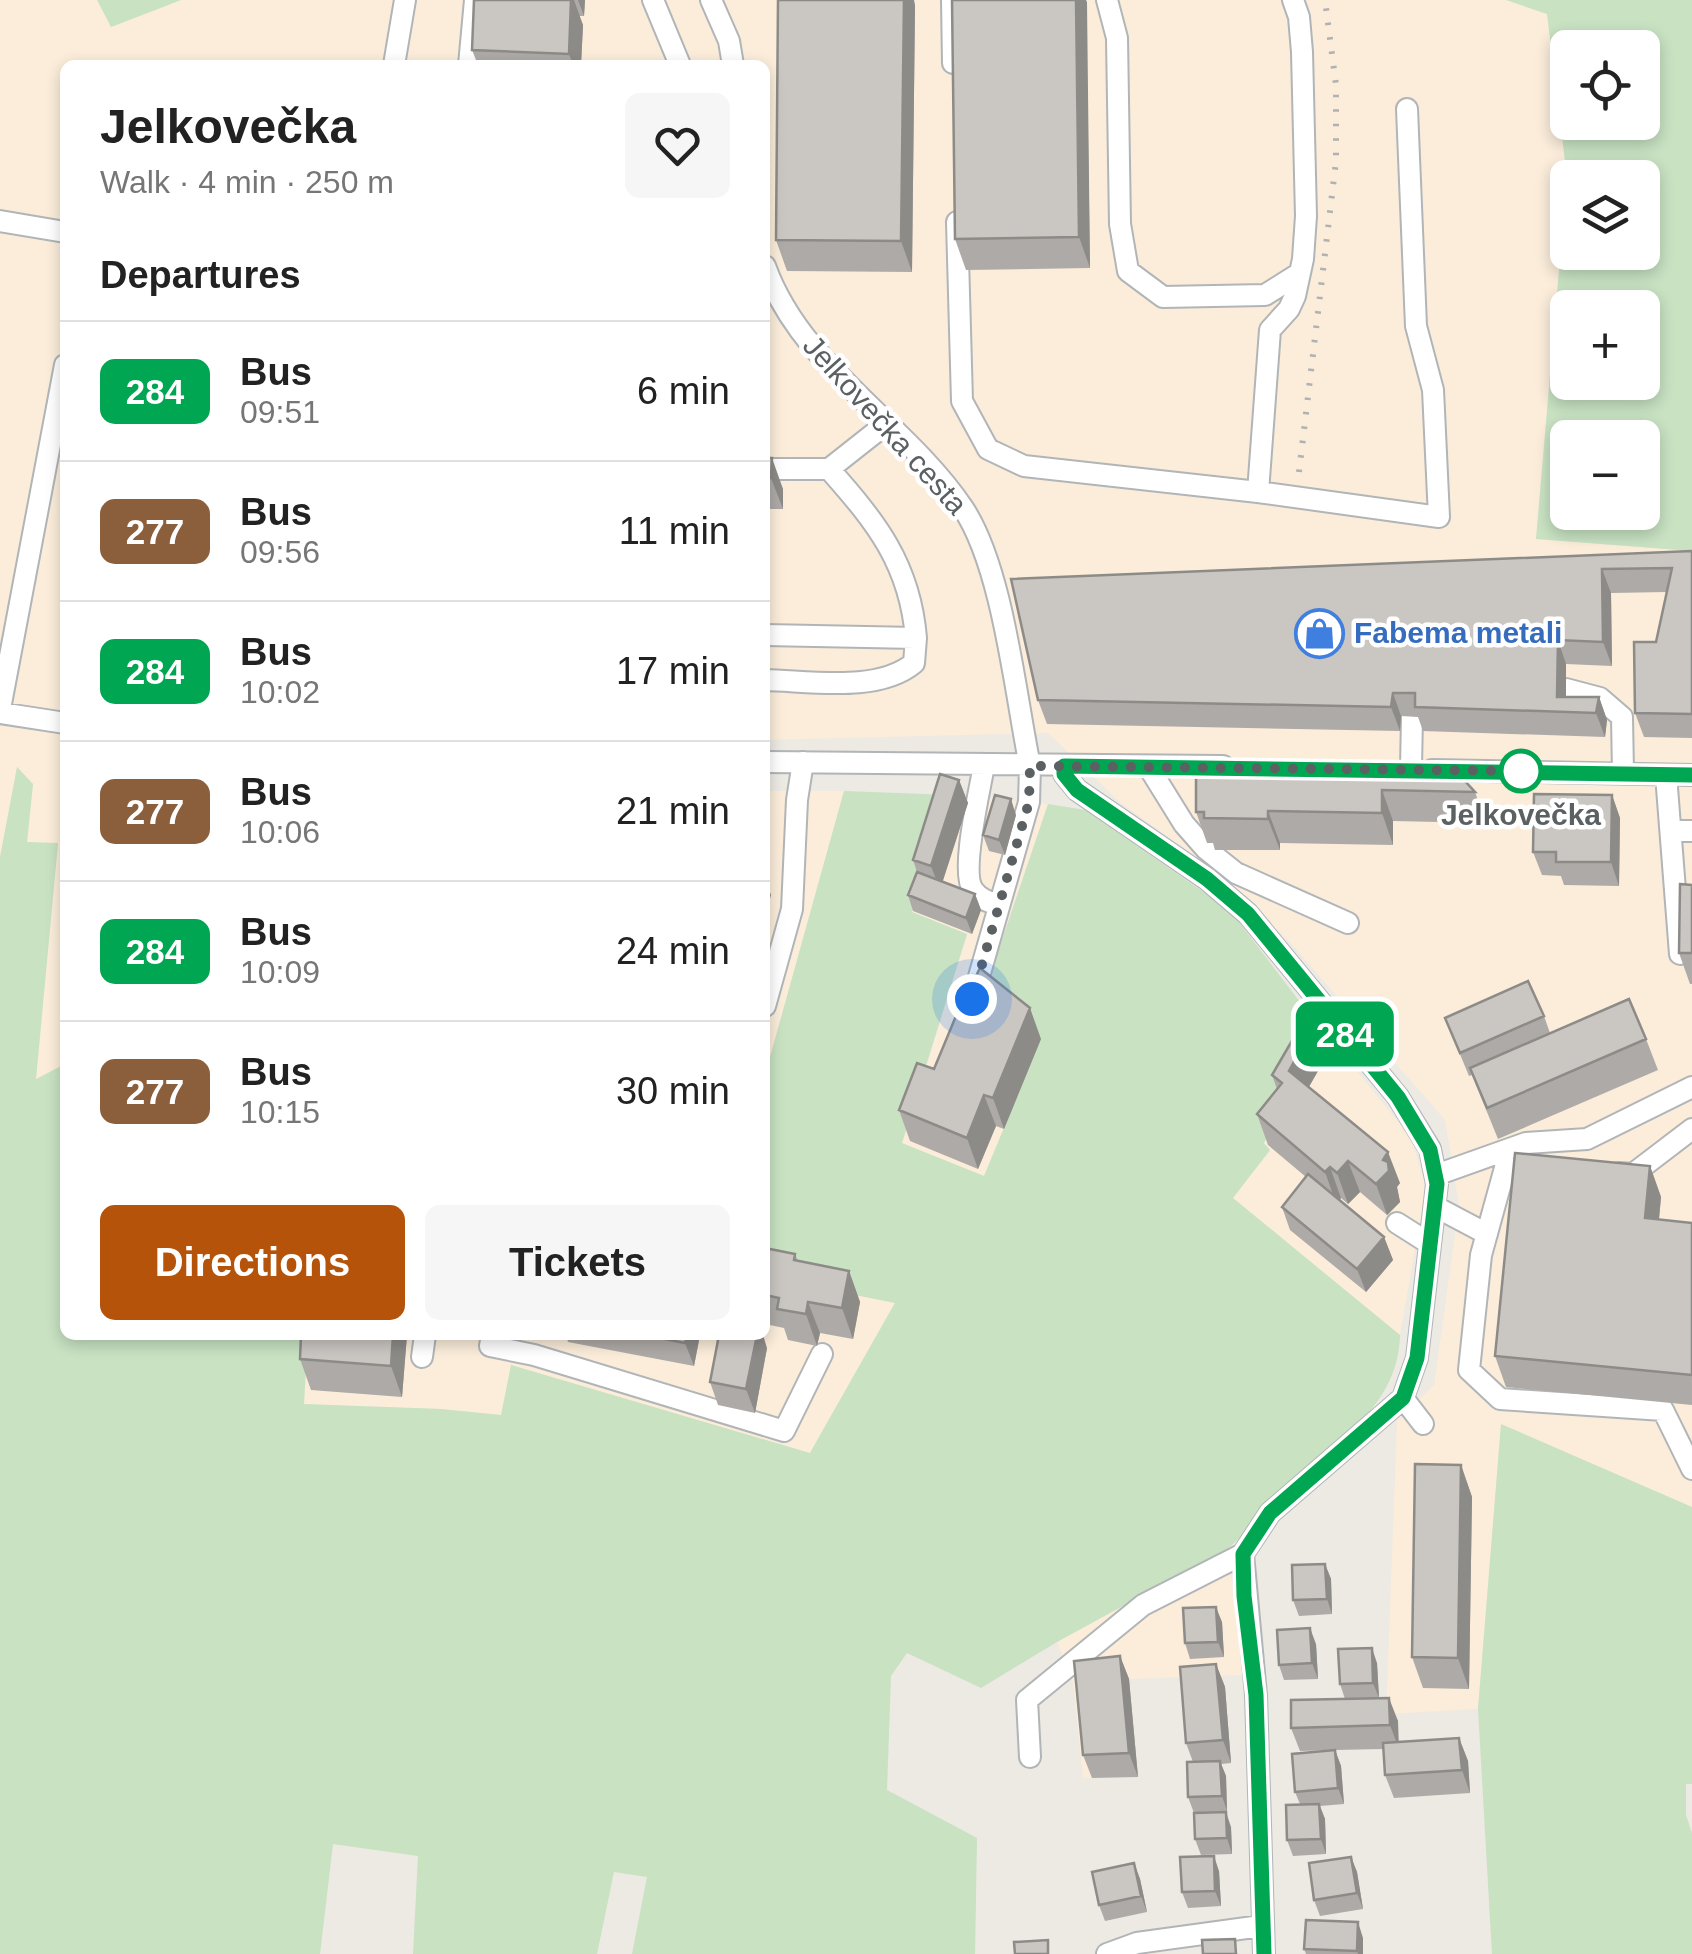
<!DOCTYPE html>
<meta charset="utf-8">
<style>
body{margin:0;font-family:Arial,sans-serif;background:#f6f6f6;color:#222;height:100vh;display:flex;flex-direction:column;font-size:38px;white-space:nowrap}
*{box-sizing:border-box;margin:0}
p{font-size:32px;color:#767676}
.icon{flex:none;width:55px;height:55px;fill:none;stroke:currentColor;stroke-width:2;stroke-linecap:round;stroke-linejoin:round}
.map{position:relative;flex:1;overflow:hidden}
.sheet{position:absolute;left:60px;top:60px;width:710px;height:1280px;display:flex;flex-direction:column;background:#fff;border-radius:15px;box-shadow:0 5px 15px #0003}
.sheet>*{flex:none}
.badge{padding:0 20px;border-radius:15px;font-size:35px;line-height:65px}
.controls{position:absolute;left:1550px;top:30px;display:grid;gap:20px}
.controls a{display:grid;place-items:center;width:110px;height:110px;border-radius:15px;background:#fff;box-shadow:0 5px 15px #0003;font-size:50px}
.you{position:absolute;width:50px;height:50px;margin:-25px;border:8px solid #fff;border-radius:50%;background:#1a73e8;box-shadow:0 0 0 15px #1a73e833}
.map>.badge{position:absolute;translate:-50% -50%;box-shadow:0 0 0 5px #fff}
h2{padding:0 40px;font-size:38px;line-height:90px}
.round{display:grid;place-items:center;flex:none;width:105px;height:105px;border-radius:15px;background:#f6f6f6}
.head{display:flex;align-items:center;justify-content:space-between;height:170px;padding:0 40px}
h1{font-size:48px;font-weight:600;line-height:75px}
.button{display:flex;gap:20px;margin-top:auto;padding:20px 40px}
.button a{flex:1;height:115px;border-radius:15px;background:#b45309;color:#fff;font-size:40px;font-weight:600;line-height:115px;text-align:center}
.button a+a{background:#f6f6f6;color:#222}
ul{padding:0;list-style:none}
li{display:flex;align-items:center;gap:30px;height:140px;padding:0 40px;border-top:2px solid #e0e0e0}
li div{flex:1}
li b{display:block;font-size:38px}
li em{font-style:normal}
li .badge{min-width:110px;font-weight:700;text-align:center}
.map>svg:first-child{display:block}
.commercial{fill:#fbedda}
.green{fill:#c8e2c2;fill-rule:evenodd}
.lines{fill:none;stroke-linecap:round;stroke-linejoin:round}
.minor-casing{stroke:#b1b5b7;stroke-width:24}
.minor{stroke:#fff;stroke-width:20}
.rail{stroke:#b0b1b1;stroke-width:6;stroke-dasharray:2.5 12;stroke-linecap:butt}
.wall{fill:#aeaaa7}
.shaded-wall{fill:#8d8b88}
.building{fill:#cac6c2;stroke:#8d8b88;stroke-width:2.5}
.line-casing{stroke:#fff;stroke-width:22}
.line{stroke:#00a651;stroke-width:15}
.walk{stroke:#5b6063;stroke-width:10;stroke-dasharray:0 18}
.stop-dot{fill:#fff;stroke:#00a651;stroke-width:5}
.labels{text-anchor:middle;stroke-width:9;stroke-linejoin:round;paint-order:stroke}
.street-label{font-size:30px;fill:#5b6063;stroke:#fff}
.shop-label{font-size:30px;font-weight:bold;fill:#366cbe;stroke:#fff;text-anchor:start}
.stop-label{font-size:30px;font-weight:bold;fill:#5b6063;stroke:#fff}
</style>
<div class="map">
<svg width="1692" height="1954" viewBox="0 0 1692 1954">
<rect width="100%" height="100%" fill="#ede9e3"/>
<path class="commercial" d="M0,0H97L112,27L181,0H1506L1547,14L1567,177L1536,539L1692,551V1507L1501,1425L1478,1709L1386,1714L1397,1421L1434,1385L1459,1206L1445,1120L1287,939L1214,869L1122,804L1048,733L765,740V65H65V1064L36,1081L58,844L27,843L33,785L18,768L0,857Z
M765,791H844L766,1075H765Z
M950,795L1048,804L984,993L1041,1039L984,1176L902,1144L967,935L912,912Z
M1303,1006L1410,1136L1424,1180V1199L1400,1335L1232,1198L1270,1151L1263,1143L1279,1117L1274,1113Z
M765,1277L895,1302L809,1454L511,1365L502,1415L441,1409L303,1404L308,1335H765Z
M1227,1549L1246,1675L1129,1679L1138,1777L1083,1778L1073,1683L1057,1642Z"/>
<path class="green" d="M97,0H181L111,27Z
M1506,0H1692V551L1536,539L1567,177L1547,14ZM1568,48H1642V122H1568ZM1568,178H1642V252H1568ZM1568,308H1642V382H1568ZM1568,438H1642V512H1568Z
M17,767L33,784L27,842L58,843L36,1079L65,1064V1335H308L304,1404L441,1409L501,1415L511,1365L810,1453L895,1303L765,1277V1075L844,791L950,795L912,912L967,934L902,1143L984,1176L1041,1039L984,993L1048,804L1085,810L1215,900L1239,922L1303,1006L1274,1113L1279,1116L1264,1143L1270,1150L1233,1198L1400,1335C1399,1413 1319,1455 1268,1502C1253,1517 1244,1537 1227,1549L1057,1642L981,1688L907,1653L891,1676L887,1790L977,1838L975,1954H632L647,1877L614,1872L597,1954H413L418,1856L333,1844L320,1954H0V857Z
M1501,1424L1692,1507V1784H1686V1815L1692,1833V1954H1492L1478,1709Z"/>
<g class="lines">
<defs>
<path id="minor" d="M653,0L680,65
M711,0L729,41L733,65
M952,0L953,63
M1107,0L1117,38L1120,224L1128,271L1163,297L1265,295L1300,273
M394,65L405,0
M469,65L475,0
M0,221L65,232
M957,222L962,401L988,449L1024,466L1258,492L1439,517L1433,390L1416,326L1407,109
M765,266C801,367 905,422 963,508C1003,568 1015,693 1030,766L1029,802L974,994
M765,469H829L886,424
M1258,492L1270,330L1289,309L1295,296L1303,259L1306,216L1302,52L1299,17L1293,0
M765,635L916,638C910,564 876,522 829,469
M765,680C811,681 878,693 914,663L916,638
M1566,689L1600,698L1622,717L1623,773
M0,709L65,365
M0,713L65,723
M765,762L1223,766
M984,765C980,790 960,871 973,890C979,899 989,902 999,905
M1064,766V774L1077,790L1207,879L1248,914L1398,1097L1430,1149L1437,1184L1417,1358L1403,1398L1270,1513L1243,1554L1256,1695L1264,1954
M1148,766L1184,824L1206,849L1236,873L1348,923
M1411,769L1412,716
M1432,770L1692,775
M1666,775L1680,954
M1671,831H1692
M765,1006L792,909L797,800L803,762
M1540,1170L1505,1168L1481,1255L1469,1370L1500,1399L1663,1410L1692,1469
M1619,1173L1633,1174L1692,1129
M1436,1175L1526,1143L1587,1139L1692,1087
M1436,1207L1487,1234
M1397,1223L1430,1244
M492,1335L490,1346L534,1355L784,1431L822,1354
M422,1357L425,1335
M1403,1398L1423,1424
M1030,1757L1027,1700L1143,1605L1243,1554
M1107,1954L1137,1943L1261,1926"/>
</defs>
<use href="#minor" class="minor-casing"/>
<use href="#minor" class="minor"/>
<path class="rail" d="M1299,472L1336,161V85L1325,0"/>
</g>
<path class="wall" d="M474,0H585L584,16H579L583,25L581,65H478L472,50Z
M952,0H1086L1090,268L966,270L955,239Z
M915,5L912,272L787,271L776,240Z
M765,458L783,489V509H765Z
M1692,551V738L1644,737L1635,713L1656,642L1667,592L1611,593L1612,666L1566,664V697H1599L1607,720L1605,737L1423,731L1418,717L1401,716L1400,731L1047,724L1038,700L1011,579Z
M1196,764L1475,792L1486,823L1393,821V845L1280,843V850H1215L1213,843H1207L1196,812Z
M959,780L968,803L942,882L975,894L981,910L972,934L913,911L908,895L917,872L913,860Z
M1612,795L1620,818L1619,886L1564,885L1561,876L1542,875L1533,852Z
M1016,815L1005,855L989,851L983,835Z
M1692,885V984H1690L1679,953Z
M1544,1016L1550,1033L1646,1039L1658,1070L1498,1139L1472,1075L1469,1076L1445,1018Z
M1041,1039L1004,1129L996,1126L978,1169L910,1141L899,1110L934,1069Z
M1322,1064L1309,1087L1400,1183L1397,1187L1400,1202L1387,1215L1360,1192L1348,1204L1341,1198L1340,1200L1384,1237L1393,1260L1366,1292L1290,1230L1282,1207L1306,1177L1268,1145L1257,1114L1277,1089L1272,1075Z
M1650,1166L1661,1197L1659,1220L1692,1223V1405L1506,1387L1495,1356Z
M765,1248L795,1254L798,1261L849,1271L860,1302L853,1339L820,1333L817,1346L788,1340L784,1328L765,1324Z
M407,1335L402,1397L311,1390L300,1359Z
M566,1335H700L694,1366L568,1342Z
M767,1348L755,1413L718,1405L710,1382Z
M1461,1465L1472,1497L1469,1689L1423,1688L1412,1657Z
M1325,1564L1331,1579L1332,1614L1299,1616L1293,1600Z
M1222,1622L1224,1657L1190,1659L1185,1643Z
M1316,1644L1318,1679L1284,1680L1279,1665Z
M1120,1656L1129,1679L1138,1777L1092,1778L1083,1755Z
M1377,1663L1379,1698L1398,1721V1742L1459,1738L1468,1761L1470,1793L1394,1798L1385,1775L1383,1749L1335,1750L1341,1766L1344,1804L1320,1806L1325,1819L1326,1854L1293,1856L1287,1840L1300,1804L1295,1792L1335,1750L1300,1751L1291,1728L1345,1699L1340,1684Z
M1216,1664L1225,1687L1231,1763L1221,1764L1226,1776L1227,1811L1194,1813L1188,1797L1193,1762L1186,1743Z
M1231,1827L1232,1854L1201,1855L1195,1839Z
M1351,1857L1357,1872L1363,1909L1320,1916L1314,1900Z
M1134,1863L1140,1879L1147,1912L1105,1921L1099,1905Z
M1219,1871L1221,1906L1188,1908L1182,1892Z
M1363,1938V1954H1306L1304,1949Z"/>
<path class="shaded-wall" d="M571,0H574L583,25L581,65H573L569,54Z
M578,0H585L584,16Z
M904,0H914L915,5L912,272L901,241Z
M1076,0H1086L1087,2L1090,268L1079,237Z
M772,458L783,489V509L771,478Z
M1602,569L1611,593L1612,666L1603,642Z
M1558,640L1566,664V712L1557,697Z
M1393,693L1401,716L1400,731L1391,707Z
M1599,697L1607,720L1605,737L1596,713Z
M959,780L968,803L940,890L931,866Z
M1382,790L1393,821V845L1382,813Z
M1612,795L1620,818L1619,886L1611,862Z
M1011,799L1016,815L1005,855L999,840Z
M1268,811L1280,843V850L1268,819Z
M765,879L771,895L765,918Z
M975,894L981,910L972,934L966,918Z
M1030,1008L1041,1039L1004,1129L993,1098Z
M1310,1032L1322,1064L1300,1102L1289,1071Z
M984,1095L996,1126L978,1169L967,1138Z
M1388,1152L1400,1183L1397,1187L1400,1202L1387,1215L1376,1184L1383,1160Z
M1348,1161L1360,1192L1348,1204L1337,1173Z
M1650,1166L1661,1197L1656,1249L1645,1218Z
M1330,1167L1341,1198L1336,1203L1325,1172Z
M1384,1237L1393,1260L1366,1292L1357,1269Z
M849,1271L860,1302L853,1339L842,1308Z
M808,1302L820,1333L817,1346L806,1314Z
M393,1335H407L402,1397L391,1366Z
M687,1335H700L694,1366L685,1343Z
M757,1335H763L767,1348L755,1413L746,1389Z
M1461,1465L1472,1497L1469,1689L1458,1658Z
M1325,1564L1331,1579L1332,1614L1327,1599Z
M1216,1607L1222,1622L1224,1657L1218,1642Z
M1310,1628L1316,1644L1318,1679L1312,1663Z
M1372,1648L1377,1663L1379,1698L1373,1683Z
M1120,1656L1129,1679L1138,1777L1129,1753Z
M1216,1664L1225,1687L1231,1763L1223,1740Z
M1389,1698L1398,1721L1399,1749L1390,1725Z
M1459,1738L1468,1761L1470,1793L1462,1770Z
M1335,1750L1341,1766L1344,1804L1338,1788Z
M1220,1761L1226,1776L1227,1811L1222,1796Z
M1319,1804L1325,1819L1326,1854L1321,1839Z
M1226,1812L1231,1827L1232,1854L1227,1838Z
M1214,1856L1219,1871L1221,1906L1215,1891Z
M1351,1857L1357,1872L1363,1909L1357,1893Z
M1134,1863L1140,1879L1147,1912L1141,1896Z
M1358,1922L1363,1938V1954H1358L1357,1951Z"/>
<path class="building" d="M474,0H571L569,54L472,50Z
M778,0H904L901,241L776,240Z
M952,0H1076L1079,237L955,239Z
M765,458H772L771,478H765Z
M1692,551V714L1635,713L1634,642H1656L1672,568L1602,569L1603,642L1558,640L1557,697H1599L1596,713L1415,707V693H1393L1391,707L1038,700L1011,579Z
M1196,764L1452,767L1475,792L1382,790V813L1268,811V819L1204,818V812H1196Z
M940,774L959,780L931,866L913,860Z
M1534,794L1612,795L1611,862H1556V852H1533Z
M995,795L1011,799L999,840L983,835Z
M917,872L975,894L966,918L908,895Z
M1680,884L1692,885V953H1679Z
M980,968L1030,1008L993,1098L984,1095L967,1138L899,1110L917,1063L934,1069L973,975L976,976Z
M1528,981L1544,1016L1460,1053L1445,1018Z
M1629,999L1646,1039L1487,1108L1470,1068Z
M1300,1027L1310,1032L1289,1071L1388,1152L1383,1160L1388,1162L1389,1171L1376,1184L1348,1161L1337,1173L1330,1167L1325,1172L1257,1114L1282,1083L1272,1075Z
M1515,1153L1650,1166L1645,1218L1692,1223V1375L1495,1356Z
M1308,1174L1384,1237L1357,1269L1282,1207Z
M765,1248L795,1254L794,1260L849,1271L842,1308L808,1302L806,1314L777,1309L779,1298L765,1295Z
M301,1335H393L391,1366L300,1359Z
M645,1335H687L685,1343Z
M719,1335H757L746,1389L710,1382Z
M1415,1464L1461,1465L1458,1658L1412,1657Z
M1325,1564L1327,1599L1293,1600L1292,1565Z
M1216,1607L1218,1642L1185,1643L1183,1608Z
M1310,1628L1312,1663L1279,1665L1277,1630Z
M1372,1648L1373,1683L1340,1684L1338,1649Z
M1120,1656L1129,1753L1083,1755L1074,1661Z
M1216,1664L1223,1740L1186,1743L1180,1667Z
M1389,1698L1390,1725L1291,1728V1700Z
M1459,1738L1462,1770L1385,1775L1383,1743Z
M1335,1750L1338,1788L1295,1792L1292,1754Z
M1220,1761L1222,1796L1188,1797L1187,1762Z
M1319,1804L1321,1839L1287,1840L1286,1805Z
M1226,1812L1227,1838L1195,1839L1194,1813Z
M1214,1856L1215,1891L1182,1892L1180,1857Z
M1351,1857L1357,1893L1314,1900L1309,1863Z
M1134,1863L1141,1896L1099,1905L1092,1872Z
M1306,1920L1358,1922L1357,1951L1304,1949Z
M1235,1939L1236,1954H1203L1202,1940Z
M1048,1940V1954H1015L1014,1942Z"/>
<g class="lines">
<defs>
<path id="line" d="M1264,1954L1256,1695L1244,1596L1243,1554L1270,1513L1403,1398L1417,1358L1437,1184L1430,1150L1398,1097L1248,914L1207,879L1077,790L1064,774V766L1692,775"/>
</defs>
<use href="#line" class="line-casing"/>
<use href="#line" class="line"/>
<path class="walk" d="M972,999L1029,802L1030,766L1521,771"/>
</g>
<defs>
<symbol id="shop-ring" viewBox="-11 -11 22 22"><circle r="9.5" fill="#fff" stroke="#3f7fe0" stroke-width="1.5"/><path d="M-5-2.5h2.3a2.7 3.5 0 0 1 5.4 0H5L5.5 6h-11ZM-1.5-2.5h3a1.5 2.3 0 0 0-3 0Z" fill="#3f7fe0"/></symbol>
</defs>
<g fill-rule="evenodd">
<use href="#shop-ring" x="1292" y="606" width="55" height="55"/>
</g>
<circle class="stop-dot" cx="1521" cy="771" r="20"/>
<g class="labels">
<g class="street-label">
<text transform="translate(885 425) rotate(48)" y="10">Jelkovečka cesta</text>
</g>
<g class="shop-label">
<text x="1354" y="643">Fabema metali</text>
</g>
<g class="stop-label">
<text x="1521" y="825">Jelkovečka</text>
</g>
</g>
</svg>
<div class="controls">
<a><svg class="icon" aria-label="locate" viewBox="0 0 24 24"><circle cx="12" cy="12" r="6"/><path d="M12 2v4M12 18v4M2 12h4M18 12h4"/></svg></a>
<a><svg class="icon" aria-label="layers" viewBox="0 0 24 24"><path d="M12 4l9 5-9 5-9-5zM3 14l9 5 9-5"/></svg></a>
<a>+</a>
<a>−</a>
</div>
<div class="you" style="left:972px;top:999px"></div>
<b class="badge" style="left:1345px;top:1034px;background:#00a651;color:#fff">284</b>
<section class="sheet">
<div class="head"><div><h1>Jelkovečka</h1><p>Walk · 4 min · 250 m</p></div><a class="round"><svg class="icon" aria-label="heart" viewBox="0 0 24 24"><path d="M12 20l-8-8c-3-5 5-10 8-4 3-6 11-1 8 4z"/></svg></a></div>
<h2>Departures</h2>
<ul>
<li><span class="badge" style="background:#00a651;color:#fff">284</span><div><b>Bus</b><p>09:51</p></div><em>6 min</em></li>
<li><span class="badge" style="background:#8b5e3c;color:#fff">277</span><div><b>Bus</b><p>09:56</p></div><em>11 min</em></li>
<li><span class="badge" style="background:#00a651;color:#fff">284</span><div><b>Bus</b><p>10:02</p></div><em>17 min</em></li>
<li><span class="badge" style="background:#8b5e3c;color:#fff">277</span><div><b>Bus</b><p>10:06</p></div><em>21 min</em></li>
<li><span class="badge" style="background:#00a651;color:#fff">284</span><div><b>Bus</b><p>10:09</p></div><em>24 min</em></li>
<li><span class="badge" style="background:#8b5e3c;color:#fff">277</span><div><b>Bus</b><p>10:15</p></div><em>30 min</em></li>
</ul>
<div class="button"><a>Directions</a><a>Tickets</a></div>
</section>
</div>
